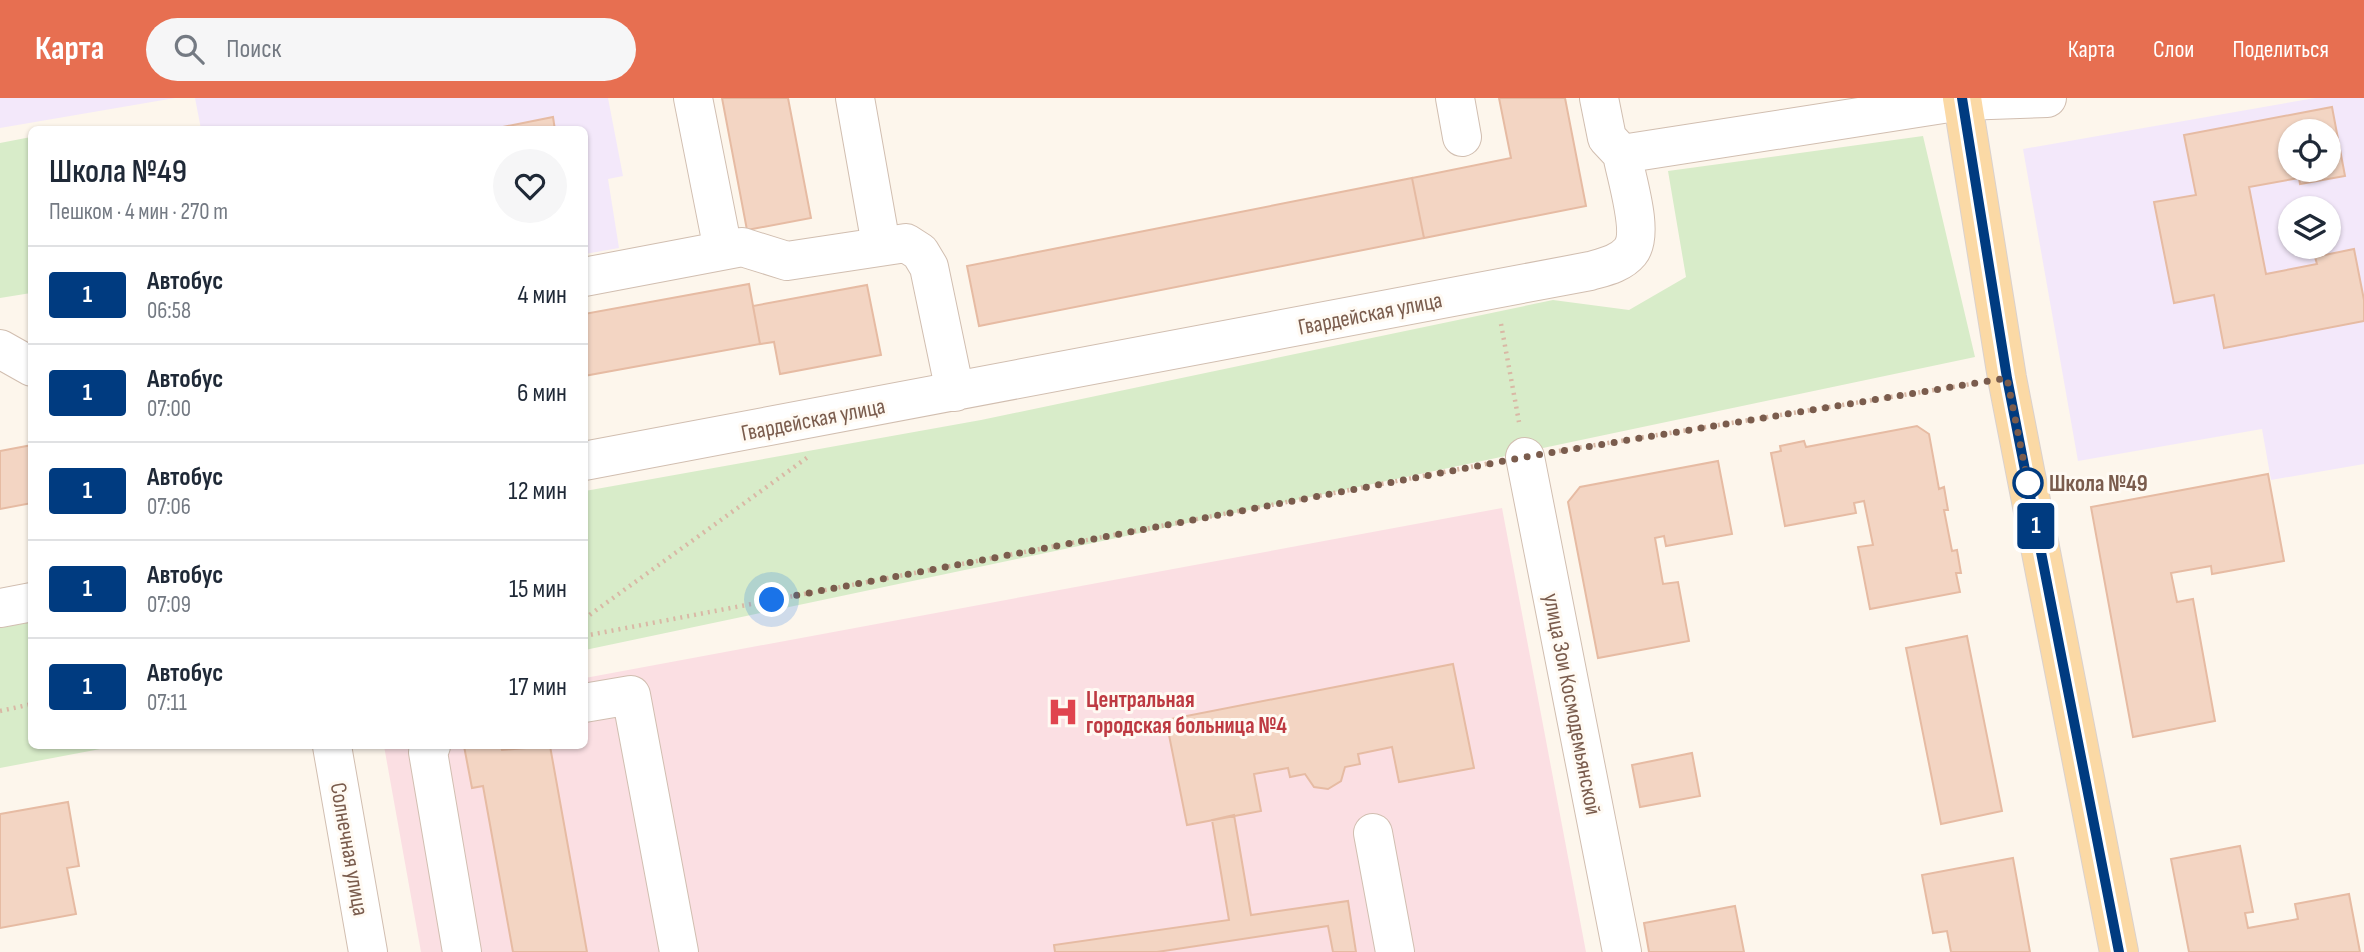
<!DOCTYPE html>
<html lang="ru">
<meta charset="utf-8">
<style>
body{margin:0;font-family:"Sofia Sans Condensed",sans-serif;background:#f6f6f7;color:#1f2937;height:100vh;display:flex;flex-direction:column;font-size:26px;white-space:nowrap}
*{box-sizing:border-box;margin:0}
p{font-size:23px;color:#747a83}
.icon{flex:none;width:38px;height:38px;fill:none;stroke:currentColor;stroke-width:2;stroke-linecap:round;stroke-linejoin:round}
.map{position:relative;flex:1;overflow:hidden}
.side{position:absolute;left:28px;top:28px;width:560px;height:623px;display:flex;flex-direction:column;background:#fff;border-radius:10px;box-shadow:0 2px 5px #0004}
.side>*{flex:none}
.badge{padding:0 14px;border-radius:5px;font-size:24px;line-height:46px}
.fabs{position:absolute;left:2278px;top:21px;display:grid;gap:14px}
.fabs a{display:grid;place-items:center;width:63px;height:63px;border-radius:50%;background:#fff;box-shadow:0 2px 5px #0004;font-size:35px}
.you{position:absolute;width:35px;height:35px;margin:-18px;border:5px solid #fff;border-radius:50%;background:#1a73e8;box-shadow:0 0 0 10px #1a73e833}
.map>.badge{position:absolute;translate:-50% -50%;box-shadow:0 0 0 4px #fff}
.round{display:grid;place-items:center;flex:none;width:74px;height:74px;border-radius:37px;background:#f6f6f7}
.head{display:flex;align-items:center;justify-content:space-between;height:119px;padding:0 21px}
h1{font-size:33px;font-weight:600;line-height:52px}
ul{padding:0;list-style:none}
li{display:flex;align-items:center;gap:21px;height:98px;padding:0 21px;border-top:2px solid #e0e1e3}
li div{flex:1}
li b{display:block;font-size:26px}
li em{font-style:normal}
li .badge{min-width:77px;font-weight:700;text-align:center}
header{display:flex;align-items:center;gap:42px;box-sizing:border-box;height:98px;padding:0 35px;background:#e76f51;color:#fff}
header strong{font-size:33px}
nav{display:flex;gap:38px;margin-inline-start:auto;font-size:24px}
.search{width:490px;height:63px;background:#f6f6f7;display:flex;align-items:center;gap:18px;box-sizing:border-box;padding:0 24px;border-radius:38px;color:#747a83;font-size:26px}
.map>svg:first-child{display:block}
.education{fill:#f3e8fa;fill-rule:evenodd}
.medical{fill:#fbdfe3}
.green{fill:#d8ecc9}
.building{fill:#f3d5c3;stroke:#e6bba3;stroke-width:2;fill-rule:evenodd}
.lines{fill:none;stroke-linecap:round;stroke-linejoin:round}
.minor-casing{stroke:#d1beb0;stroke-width:40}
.major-casing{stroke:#dad1cd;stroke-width:40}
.path{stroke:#d9b8a5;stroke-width:4.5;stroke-dasharray:2 5;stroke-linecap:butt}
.minor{stroke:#fff;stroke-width:38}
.major{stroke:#fbd9a5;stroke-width:38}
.line-casing{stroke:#fff;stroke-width:16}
.line{stroke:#003b80;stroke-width:10}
.walk{stroke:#7a5c4d;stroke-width:7;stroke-dasharray:0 12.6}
.stop-dot{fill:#fff;stroke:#003b80;stroke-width:3.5}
.labels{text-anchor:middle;stroke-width:6;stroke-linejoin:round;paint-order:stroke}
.street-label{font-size:23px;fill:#7a5c4d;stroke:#fffaf3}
.stop-label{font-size:23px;font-weight:bold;fill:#7a5c4d;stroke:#fffaf3;text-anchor:start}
.health-label{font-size:23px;font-weight:bold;fill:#be3a42;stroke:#fffaf3;text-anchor:start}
</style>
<header>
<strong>Карта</strong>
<div class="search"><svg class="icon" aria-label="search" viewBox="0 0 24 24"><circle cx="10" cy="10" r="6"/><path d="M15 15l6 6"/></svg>Поиск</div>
<nav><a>Карта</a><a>Слои</a><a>Поделиться</a></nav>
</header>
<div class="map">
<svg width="2364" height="854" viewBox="0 0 2364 854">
<rect width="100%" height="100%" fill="#fdf6ec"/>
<path class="education" d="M0,0H175L0,30Z
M195,0H608L623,78L608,81L619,150L585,156L584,32L201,31Z
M2315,0H2364V366L2271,382L2262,331L2078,363L2023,51ZM2291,33H2329V72H2291ZM2291,110H2329V149H2291Z"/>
<path class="medical" d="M1502,410L1586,854H421L384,648H584L585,580Z"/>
<path class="green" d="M1923,38L1975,259L585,552V393L981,322L1553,202L1629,212L1686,179L1668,73Z
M31,39V195L0,200V45Z
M31,524L32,648H116L0,670V530Z"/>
<path class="building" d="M722,0H788L811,120L747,132Z
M1499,0H1565L1586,108L1424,140L1412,80L1511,60Z
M2332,9L2345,78L2300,86L2299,80L2249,89L2266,176L2317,166L2315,159L2354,151L2364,202V223L2224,250L2214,197L2174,205L2154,104L2196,97L2184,37ZM2291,33H2329V72H2291Z
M553,19L555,32H488Z
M1412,80L1424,140L979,228L967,168Z
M749,186L760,246L584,278V216Z
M867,187L881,257L780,276L774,244L760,246L753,208Z
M1917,328L1929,336L1939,391L1944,389L1948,412H1944L1952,453L1957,452L1961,475H1956L1960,494L1870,511L1858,449L1873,447L1864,403L1854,405L1856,415L1785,428L1771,355L1781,353L1780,348L1804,343L1806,349Z
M32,347V405L0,411V353Z
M1718,363L1732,436L1666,448L1664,438L1655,440L1663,486L1678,484L1689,543L1598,560L1568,404L1580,389Z
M2268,376L2284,463L2212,476L2211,468L2171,475L2177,504L2193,501L2215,623L2133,639L2091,409Z
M1967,538L2002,713L1941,726L1906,550Z
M1453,566L1474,670L1399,684L1392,649L1358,656L1360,666L1345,669L1341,683L1328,691L1314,689L1305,676L1290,679L1288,670L1254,676L1261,713L1187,727L1166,622Z
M464,648H501L502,652L550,648L587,854H513L483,688L472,690Z
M1692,655L1700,698L1640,709L1632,667Z
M68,704L79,768L67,770L76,816L0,830V716Z
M1234,717L1251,817L1348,803L1356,854H1333L1328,828L1157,854H1055L1054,847L1229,822L1212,722Z
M2240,748L2253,814L2245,815L2248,830L2298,821L2295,806L2349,796L2360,854H2189L2171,761Z
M2013,760L2030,854H1951L1947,833L1933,835L1922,777Z
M1735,808L1744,854H1649L1644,825Z"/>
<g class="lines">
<defs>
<path id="minor" d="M693,0L723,152
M855,0L881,147
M1455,0L1462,39
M1599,0L1607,40L1622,56
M584,179L742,149L787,163L906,145L920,154L929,169L955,294
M0,251L32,269
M1525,359L1622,854
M584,363L1590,173C1604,169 1620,166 1630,154C1645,136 1626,79 1622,56L1962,3L2047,0
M0,510L32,504
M584,605L631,597L679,854
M332,648L368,854
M431,648L428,654L462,854
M1373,735L1395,854"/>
<path id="major" d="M1962,0L2007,280L2119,854"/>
</defs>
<use href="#minor" class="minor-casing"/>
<use href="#major" class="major-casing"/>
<path class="path" d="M1501,226L1519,324
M1559,353L1971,286
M584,521L808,359
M584,538L1491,365
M0,613L32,606"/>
<use href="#minor" class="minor"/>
<use href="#major" class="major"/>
</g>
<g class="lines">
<defs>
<path id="line" d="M1962,0L2007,280L2119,854"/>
</defs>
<use href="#line" class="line-casing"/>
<use href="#line" class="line"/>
<path class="walk" d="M772,502L1525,359L2007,280L2028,385"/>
</g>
<defs>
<symbol id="hospital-bare" viewBox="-9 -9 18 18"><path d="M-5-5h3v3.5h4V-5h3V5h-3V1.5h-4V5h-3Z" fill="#e0444e" stroke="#fffaf3" stroke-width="2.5" paint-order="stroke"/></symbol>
</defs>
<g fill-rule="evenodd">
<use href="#hospital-bare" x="1041" y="592" width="44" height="44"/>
</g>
<circle class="stop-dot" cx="2028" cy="385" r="14"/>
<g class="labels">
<g class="street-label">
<text transform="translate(1370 215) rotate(-11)" y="8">Гвардейская улица</text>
<text transform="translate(813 321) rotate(-11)" y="8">Гвардейская улица</text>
<text transform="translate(1573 606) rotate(79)" y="8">улица Зои Космодемьянской</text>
<text transform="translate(350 751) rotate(80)" y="8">Солнечная улица</text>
</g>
<g class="stop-label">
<text x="2049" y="393">Школа №49</text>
</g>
<g class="health-label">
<text x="1086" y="609">Центральная<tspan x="1086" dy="26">городская больница №4</tspan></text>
</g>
</g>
</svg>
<div class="fabs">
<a><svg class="icon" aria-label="locate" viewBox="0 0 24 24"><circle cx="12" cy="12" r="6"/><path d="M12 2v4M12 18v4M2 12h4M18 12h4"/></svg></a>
<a><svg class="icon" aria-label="layers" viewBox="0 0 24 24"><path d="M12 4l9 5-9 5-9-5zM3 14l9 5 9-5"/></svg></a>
</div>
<div class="you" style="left:772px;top:502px"></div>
<b class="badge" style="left:2036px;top:428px;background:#003b80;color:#fff">1</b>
<section class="side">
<div class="head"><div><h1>Школа №49</h1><p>Пешком · 4 мин · 270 m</p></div><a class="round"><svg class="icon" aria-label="heart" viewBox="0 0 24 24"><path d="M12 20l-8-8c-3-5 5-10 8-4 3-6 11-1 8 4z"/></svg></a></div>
<ul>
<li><span class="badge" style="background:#003b80;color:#fff">1</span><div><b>Автобус</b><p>06:58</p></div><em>4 мин</em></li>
<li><span class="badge" style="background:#003b80;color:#fff">1</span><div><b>Автобус</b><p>07:00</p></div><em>6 мин</em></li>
<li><span class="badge" style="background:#003b80;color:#fff">1</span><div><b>Автобус</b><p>07:06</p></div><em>12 мин</em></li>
<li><span class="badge" style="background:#003b80;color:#fff">1</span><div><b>Автобус</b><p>07:09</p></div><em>15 мин</em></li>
<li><span class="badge" style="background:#003b80;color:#fff">1</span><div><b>Автобус</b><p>07:11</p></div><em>17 мин</em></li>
</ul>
</section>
</div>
